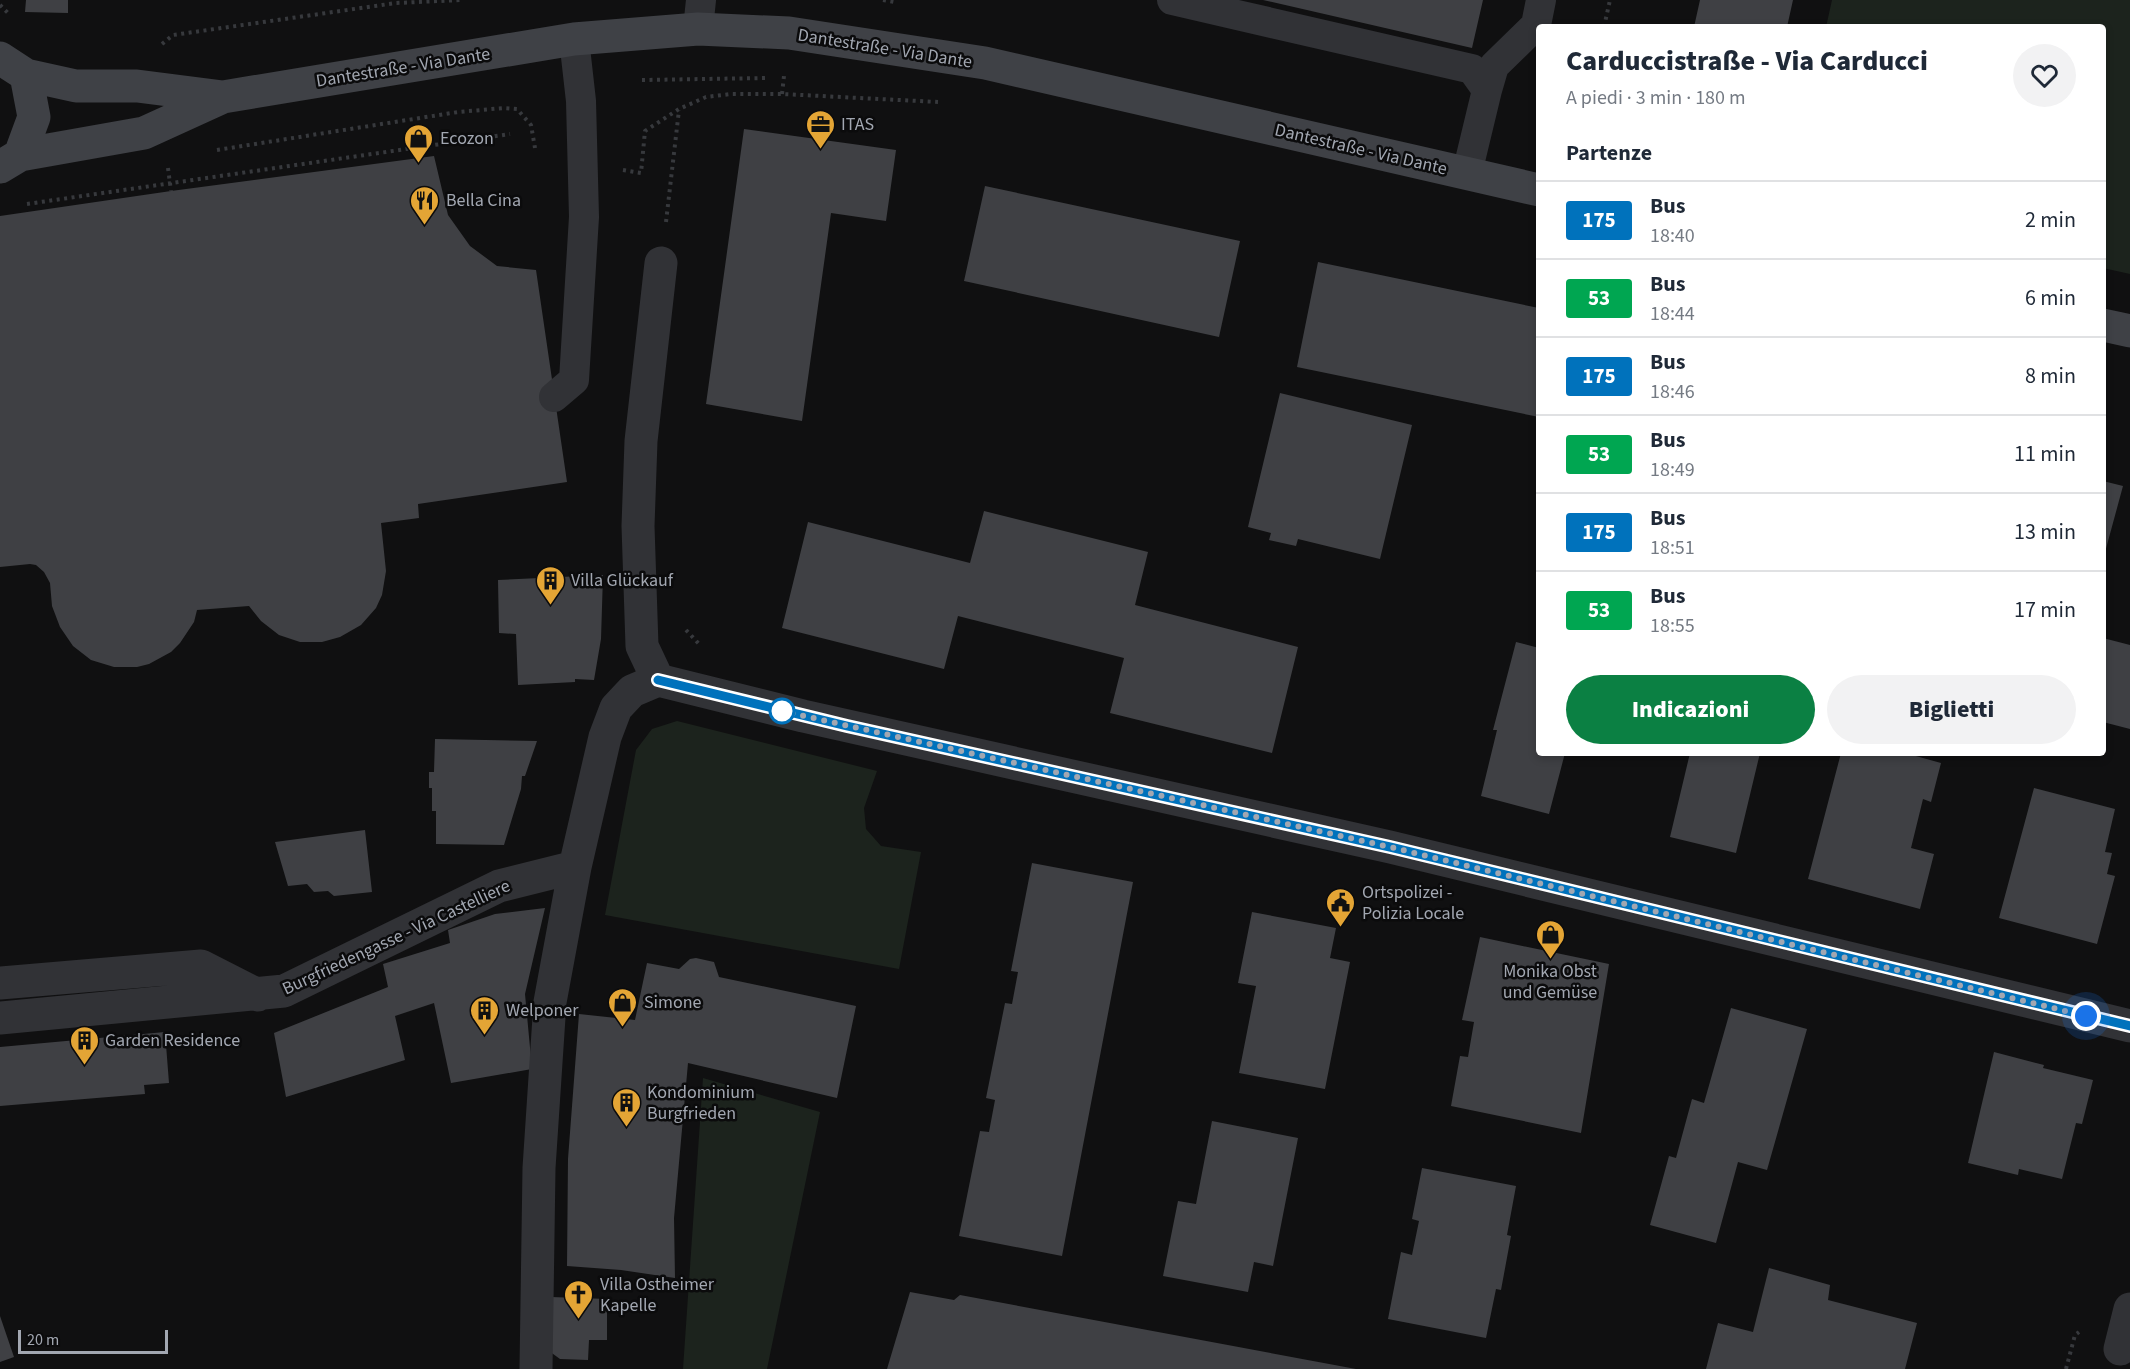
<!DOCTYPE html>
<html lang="it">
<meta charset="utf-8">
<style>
body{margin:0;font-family:"Source Sans 3",sans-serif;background:#f2f2f3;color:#1f2937;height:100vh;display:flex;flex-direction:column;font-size:22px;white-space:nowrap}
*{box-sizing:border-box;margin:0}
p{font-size:20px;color:#747a83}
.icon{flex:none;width:33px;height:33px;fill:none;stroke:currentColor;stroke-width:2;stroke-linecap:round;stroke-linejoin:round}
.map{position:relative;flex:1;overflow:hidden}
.sheet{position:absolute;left:1536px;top:24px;width:570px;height:732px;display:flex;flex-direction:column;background:#fff;border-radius:6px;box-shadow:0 3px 9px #0003}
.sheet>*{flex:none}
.badge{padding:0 12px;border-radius:4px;font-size:21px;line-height:39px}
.scale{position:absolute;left:18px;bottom:15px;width:150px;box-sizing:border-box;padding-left:6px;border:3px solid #a2a7b1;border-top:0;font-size:16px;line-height:21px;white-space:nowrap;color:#a2a7b1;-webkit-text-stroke:4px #0b0b0c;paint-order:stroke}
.you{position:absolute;width:30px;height:30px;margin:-15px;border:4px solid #fff;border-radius:50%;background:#1a73e8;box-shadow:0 0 0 9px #1a73e833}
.map>.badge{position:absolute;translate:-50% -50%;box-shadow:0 0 0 3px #fff}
h2{padding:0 30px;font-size:22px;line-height:54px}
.round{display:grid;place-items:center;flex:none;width:63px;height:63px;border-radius:32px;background:#f2f2f3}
.head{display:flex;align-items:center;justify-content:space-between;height:102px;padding:0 30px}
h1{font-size:28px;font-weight:800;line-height:45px}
.cta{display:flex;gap:12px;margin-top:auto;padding:12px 30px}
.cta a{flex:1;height:69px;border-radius:36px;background:#0b8043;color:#fff;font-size:24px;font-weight:800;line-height:69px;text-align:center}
.cta a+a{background:#f2f2f3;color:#1f2937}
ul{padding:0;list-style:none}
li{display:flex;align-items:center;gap:18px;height:78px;padding:0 30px;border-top:2px solid #e0e1e3}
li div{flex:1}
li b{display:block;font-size:22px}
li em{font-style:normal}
li .badge{min-width:66px;font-weight:700;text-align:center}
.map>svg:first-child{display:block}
.green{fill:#1c231d}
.building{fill:#3f4044}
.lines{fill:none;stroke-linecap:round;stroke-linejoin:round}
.path{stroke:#37393d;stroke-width:4;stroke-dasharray:3 4.5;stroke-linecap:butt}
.lane{stroke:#313236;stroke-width:30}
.street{stroke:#313236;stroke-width:33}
.secondary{stroke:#3f4146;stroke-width:33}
.line-casing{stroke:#fff;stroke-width:14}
.line{stroke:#0072bc;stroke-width:9}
.walk{stroke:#a2a7b1;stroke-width:6;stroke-dasharray:0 10.8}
.stop-dot{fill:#fff;stroke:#0072bc;stroke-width:3}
.labels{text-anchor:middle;stroke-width:5;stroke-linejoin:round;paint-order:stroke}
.street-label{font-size:18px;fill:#a2a7b1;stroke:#0b0b0c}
.poi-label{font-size:18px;fill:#a2a7b1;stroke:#0b0b0c;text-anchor:start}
</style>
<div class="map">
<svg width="2130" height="1369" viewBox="0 0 2130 1369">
<rect width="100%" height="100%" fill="#101011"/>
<path class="green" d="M1832,0H2130V274L2103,268V27H1826Z
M677,721L877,771L864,808L866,829L881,846L921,852L899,969L605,915L636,750L652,729Z
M703,1078L820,1112L767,1369H683Z"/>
<path class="building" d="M26,0H68V13L25,12Z
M1263,0H1483L1472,48Z
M1700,0H1793L1787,27H1694Z
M744,129L896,150L886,221L831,213L802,421L706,404Z
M434,156L448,215L470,246L497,266L536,270L567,482L418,504L419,518L381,523L386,571L382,595L376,608L361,625L340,637L322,642H300L279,635L261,621L249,606L197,610L194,622L180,643L171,652L149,664L137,667H114L91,660L73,646L60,627L52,606L50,583L44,572L36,565L30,564L0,567V216L171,191Z
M985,186L1240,241L1219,337L964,281Z
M1318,262L1539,308V417L1297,367Z
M1280,393L1412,425L1380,559L1298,539L1296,546L1269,540L1271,533L1248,527Z
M2103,481L2123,486L2104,556L2103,555Z
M984,511L1148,552L1135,605L1298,647L1272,753L1110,713L1124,658L958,616L944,669L782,628L808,522L970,563Z
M603,575L601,639L594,680L575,679V682L518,685L516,634L499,633L498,580Z
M2103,638L2130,645V729L2103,722Z
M1516,642L1539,648V753H1565L1549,814L1481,796L1497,730H1493Z
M435,739L537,741L525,776H522L521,789L504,845L436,844V811H432V788H429V772H434Z
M1690,753H1760L1736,853L1670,837Z
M1841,753H1905L1941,763L1931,802L1923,799L1911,848L1934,854L1920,909L1808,879Z
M2034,788L2115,809L2105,852L2112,853L2107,874L2115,876L2097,944L1999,918Z
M365,830L372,892L334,896L328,891L314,892L307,884L288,886L275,842Z
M1032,863L1133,882L1062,1256L959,1236L980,1131L989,1132L995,1100L986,1098L1005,1003L1012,1004L1018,972L1011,971Z
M545,908L525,994L532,1069L451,1083L434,1003L395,1016L405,1060L286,1097L274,1033L388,987L383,964L450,943L448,930L495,914Z
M1252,912L1336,928L1330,958L1350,962L1325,1089L1239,1073L1256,986L1238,983Z
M1480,937L1609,964L1581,1133L1451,1106L1460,1056L1468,1057L1474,1022L1462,1020Z
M696,958L714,962L719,977L856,1006L837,1098L688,1063L674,1218L675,1278L621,1270L567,1266L568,1159L579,1014L635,1020L647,963L679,969L690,959Z
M1731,1008L1807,1029L1767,1170L1738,1162L1716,1243L1650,1225L1669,1156L1676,1158L1692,1099L1704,1103Z
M165,1032L169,1083L144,1085L145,1094L0,1106V1047Z
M1994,1052L2044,1065L2043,1068L2093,1080L2082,1124L2076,1123L2062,1179L2019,1169L2018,1175L1968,1163Z
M1212,1121L1298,1138L1273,1266L1254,1262L1248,1292L1163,1276L1178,1201L1196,1204Z
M1422,1168L1516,1186L1507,1235L1511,1236L1501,1290L1496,1289L1486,1338L1388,1319L1401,1252L1412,1255L1419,1221L1412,1219Z
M1769,1268L1830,1285L1828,1300L1917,1323L1905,1369H1706L1718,1323L1753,1332Z
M910,1292L954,1300L960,1295L1356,1369H887Z
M551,1297L607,1299V1340H589L588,1360L560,1359L549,1351Z
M0,1316L14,1357L0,1362Z"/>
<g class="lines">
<path class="path" d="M883,0L894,2
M0,5L10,15
M1604,27L1610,0
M162,44L173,35L396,3L461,0
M642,80L766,78
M782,94L784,76
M217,150L458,112L504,108L517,109L531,125L535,148
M168,168L171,191
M623,170L641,173L645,131L679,109L706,97L731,94H782L938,102
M27,204L510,134
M666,222L679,110
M686,630L699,644
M2066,1369L2075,1335L2079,1332"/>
<path class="lane" d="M1172,0L1472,69L1487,90
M698,29L701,0
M1467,173L1487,90L1494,66L1536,25L1541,0
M554,397L574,380L584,217L581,101L574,39"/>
<path class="street" d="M658,680L803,716L1390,847L2130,1026
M658,680L642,646L638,526L641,441L661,263
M0,983L201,966L258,995
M0,1018L284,991L499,886L575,867
M2120,1349L2130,1309
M536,1369L539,1168L550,1002L575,867L605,737L616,708L632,691L658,680"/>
<path class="secondary" d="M0,58L26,75L76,86H137L223,97
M20,155L34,117L26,75
M0,167L20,155L144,133L223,97L574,39L698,29L789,33L985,63L1539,190
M2103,325L2130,331"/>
</g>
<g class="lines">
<defs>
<path id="line" d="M658,680L847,726L1390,847L2130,1026"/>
</defs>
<use href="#line" class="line-casing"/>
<use href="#line" class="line"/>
<path class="walk" d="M782,711L1390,847L2086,1016"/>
</g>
<defs>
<symbol id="office-pin" viewBox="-11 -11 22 30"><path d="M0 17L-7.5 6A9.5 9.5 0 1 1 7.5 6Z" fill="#e4a535" stroke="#0b0b0c"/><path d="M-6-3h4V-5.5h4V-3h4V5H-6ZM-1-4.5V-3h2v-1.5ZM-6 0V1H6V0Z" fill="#111"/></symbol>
<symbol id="shop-pin" viewBox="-11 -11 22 30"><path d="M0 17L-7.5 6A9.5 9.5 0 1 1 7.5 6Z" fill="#e4a535" stroke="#0b0b0c"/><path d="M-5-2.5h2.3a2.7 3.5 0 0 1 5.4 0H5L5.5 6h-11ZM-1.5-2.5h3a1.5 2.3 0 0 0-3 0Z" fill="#111"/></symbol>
<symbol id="restaurant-pin" viewBox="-11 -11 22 30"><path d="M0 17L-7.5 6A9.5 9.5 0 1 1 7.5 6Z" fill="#e4a535" stroke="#0b0b0c"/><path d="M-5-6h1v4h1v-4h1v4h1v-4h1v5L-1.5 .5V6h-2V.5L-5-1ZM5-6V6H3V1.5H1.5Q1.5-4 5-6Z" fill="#111"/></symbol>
<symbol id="building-pin" viewBox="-11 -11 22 30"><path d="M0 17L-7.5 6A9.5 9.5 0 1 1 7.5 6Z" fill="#e4a535" stroke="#0b0b0c"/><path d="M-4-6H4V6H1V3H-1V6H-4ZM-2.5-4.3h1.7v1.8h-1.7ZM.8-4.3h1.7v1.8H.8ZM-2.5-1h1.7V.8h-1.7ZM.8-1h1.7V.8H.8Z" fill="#111"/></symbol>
<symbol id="civic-pin" viewBox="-11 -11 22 30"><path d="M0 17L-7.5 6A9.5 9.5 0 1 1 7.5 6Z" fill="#e4a535" stroke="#0b0b0c"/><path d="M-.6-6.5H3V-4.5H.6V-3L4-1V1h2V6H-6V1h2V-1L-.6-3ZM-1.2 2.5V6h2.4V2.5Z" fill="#111"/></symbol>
<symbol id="church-pin" viewBox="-11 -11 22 30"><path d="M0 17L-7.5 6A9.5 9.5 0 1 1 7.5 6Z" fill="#e4a535" stroke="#0b0b0c"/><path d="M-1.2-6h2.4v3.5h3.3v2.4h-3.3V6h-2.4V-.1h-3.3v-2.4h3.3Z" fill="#111"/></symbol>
</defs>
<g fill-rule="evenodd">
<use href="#office-pin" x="804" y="108" width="33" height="45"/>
<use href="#shop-pin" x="402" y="122" width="33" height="45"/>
<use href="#restaurant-pin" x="408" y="184" width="33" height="45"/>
<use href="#building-pin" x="534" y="564" width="33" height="45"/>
<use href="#civic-pin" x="1324" y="886" width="33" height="45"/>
<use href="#shop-pin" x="1534" y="918" width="33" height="45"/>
<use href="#shop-pin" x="606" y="986" width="33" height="45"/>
<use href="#building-pin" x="468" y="994" width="33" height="45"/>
<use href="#building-pin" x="68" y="1024" width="33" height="45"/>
<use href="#building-pin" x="610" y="1086" width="33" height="45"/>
<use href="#church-pin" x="562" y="1278" width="33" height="45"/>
</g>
<circle class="stop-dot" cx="782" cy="711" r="12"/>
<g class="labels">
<g class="street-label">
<text transform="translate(885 48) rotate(9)" y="6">Dantestraße - Via Dante</text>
<text transform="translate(403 67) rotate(-9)" y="6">Dantestraße - Via Dante</text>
<text transform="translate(1361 149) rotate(13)" y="6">Dantestraße - Via Dante</text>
<text transform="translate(396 937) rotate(-25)" y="6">Burgfriedengasse - Via Castelliere</text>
</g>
<g class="poi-label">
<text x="841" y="130">ITAS</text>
<text x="440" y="144">Ecozon</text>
<text x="446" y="206">Bella Cina</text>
<text x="571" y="586">Villa Glückauf</text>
<text x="1362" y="898">Ortspolizei -<tspan x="1362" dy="21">Polizia Locale</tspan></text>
<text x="1550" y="977" text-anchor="middle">Monika Obst<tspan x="1550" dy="21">und Gemüse</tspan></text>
<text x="644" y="1008">Simone</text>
<text x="506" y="1016">Welponer</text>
<text x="105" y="1046">Garden Residence</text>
<text x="647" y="1098">Kondominium<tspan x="647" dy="21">Burgfrieden</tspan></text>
<text x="600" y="1290">Villa Ostheimer<tspan x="600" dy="21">Kapelle</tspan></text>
</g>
</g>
</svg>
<div class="scale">20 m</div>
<div class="you" style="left:2086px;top:1016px"></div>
<section class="sheet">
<div class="head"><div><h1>Carduccistraße - Via Carducci</h1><p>A piedi · 3 min · 180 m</p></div><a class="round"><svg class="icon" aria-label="heart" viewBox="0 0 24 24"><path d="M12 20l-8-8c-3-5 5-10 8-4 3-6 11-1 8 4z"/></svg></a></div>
<h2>Partenze</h2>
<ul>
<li><span class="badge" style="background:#0072bc;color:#fff">175</span><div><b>Bus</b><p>18:40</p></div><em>2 min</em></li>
<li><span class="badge" style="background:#00a651;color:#fff">53</span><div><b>Bus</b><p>18:44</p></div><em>6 min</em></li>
<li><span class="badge" style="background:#0072bc;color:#fff">175</span><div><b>Bus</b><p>18:46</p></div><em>8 min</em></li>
<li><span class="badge" style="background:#00a651;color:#fff">53</span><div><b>Bus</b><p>18:49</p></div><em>11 min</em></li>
<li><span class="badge" style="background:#0072bc;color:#fff">175</span><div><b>Bus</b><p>18:51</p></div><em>13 min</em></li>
<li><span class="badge" style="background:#00a651;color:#fff">53</span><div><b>Bus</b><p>18:55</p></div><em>17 min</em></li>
</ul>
<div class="cta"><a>Indicazioni</a><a>Biglietti</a></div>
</section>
</div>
